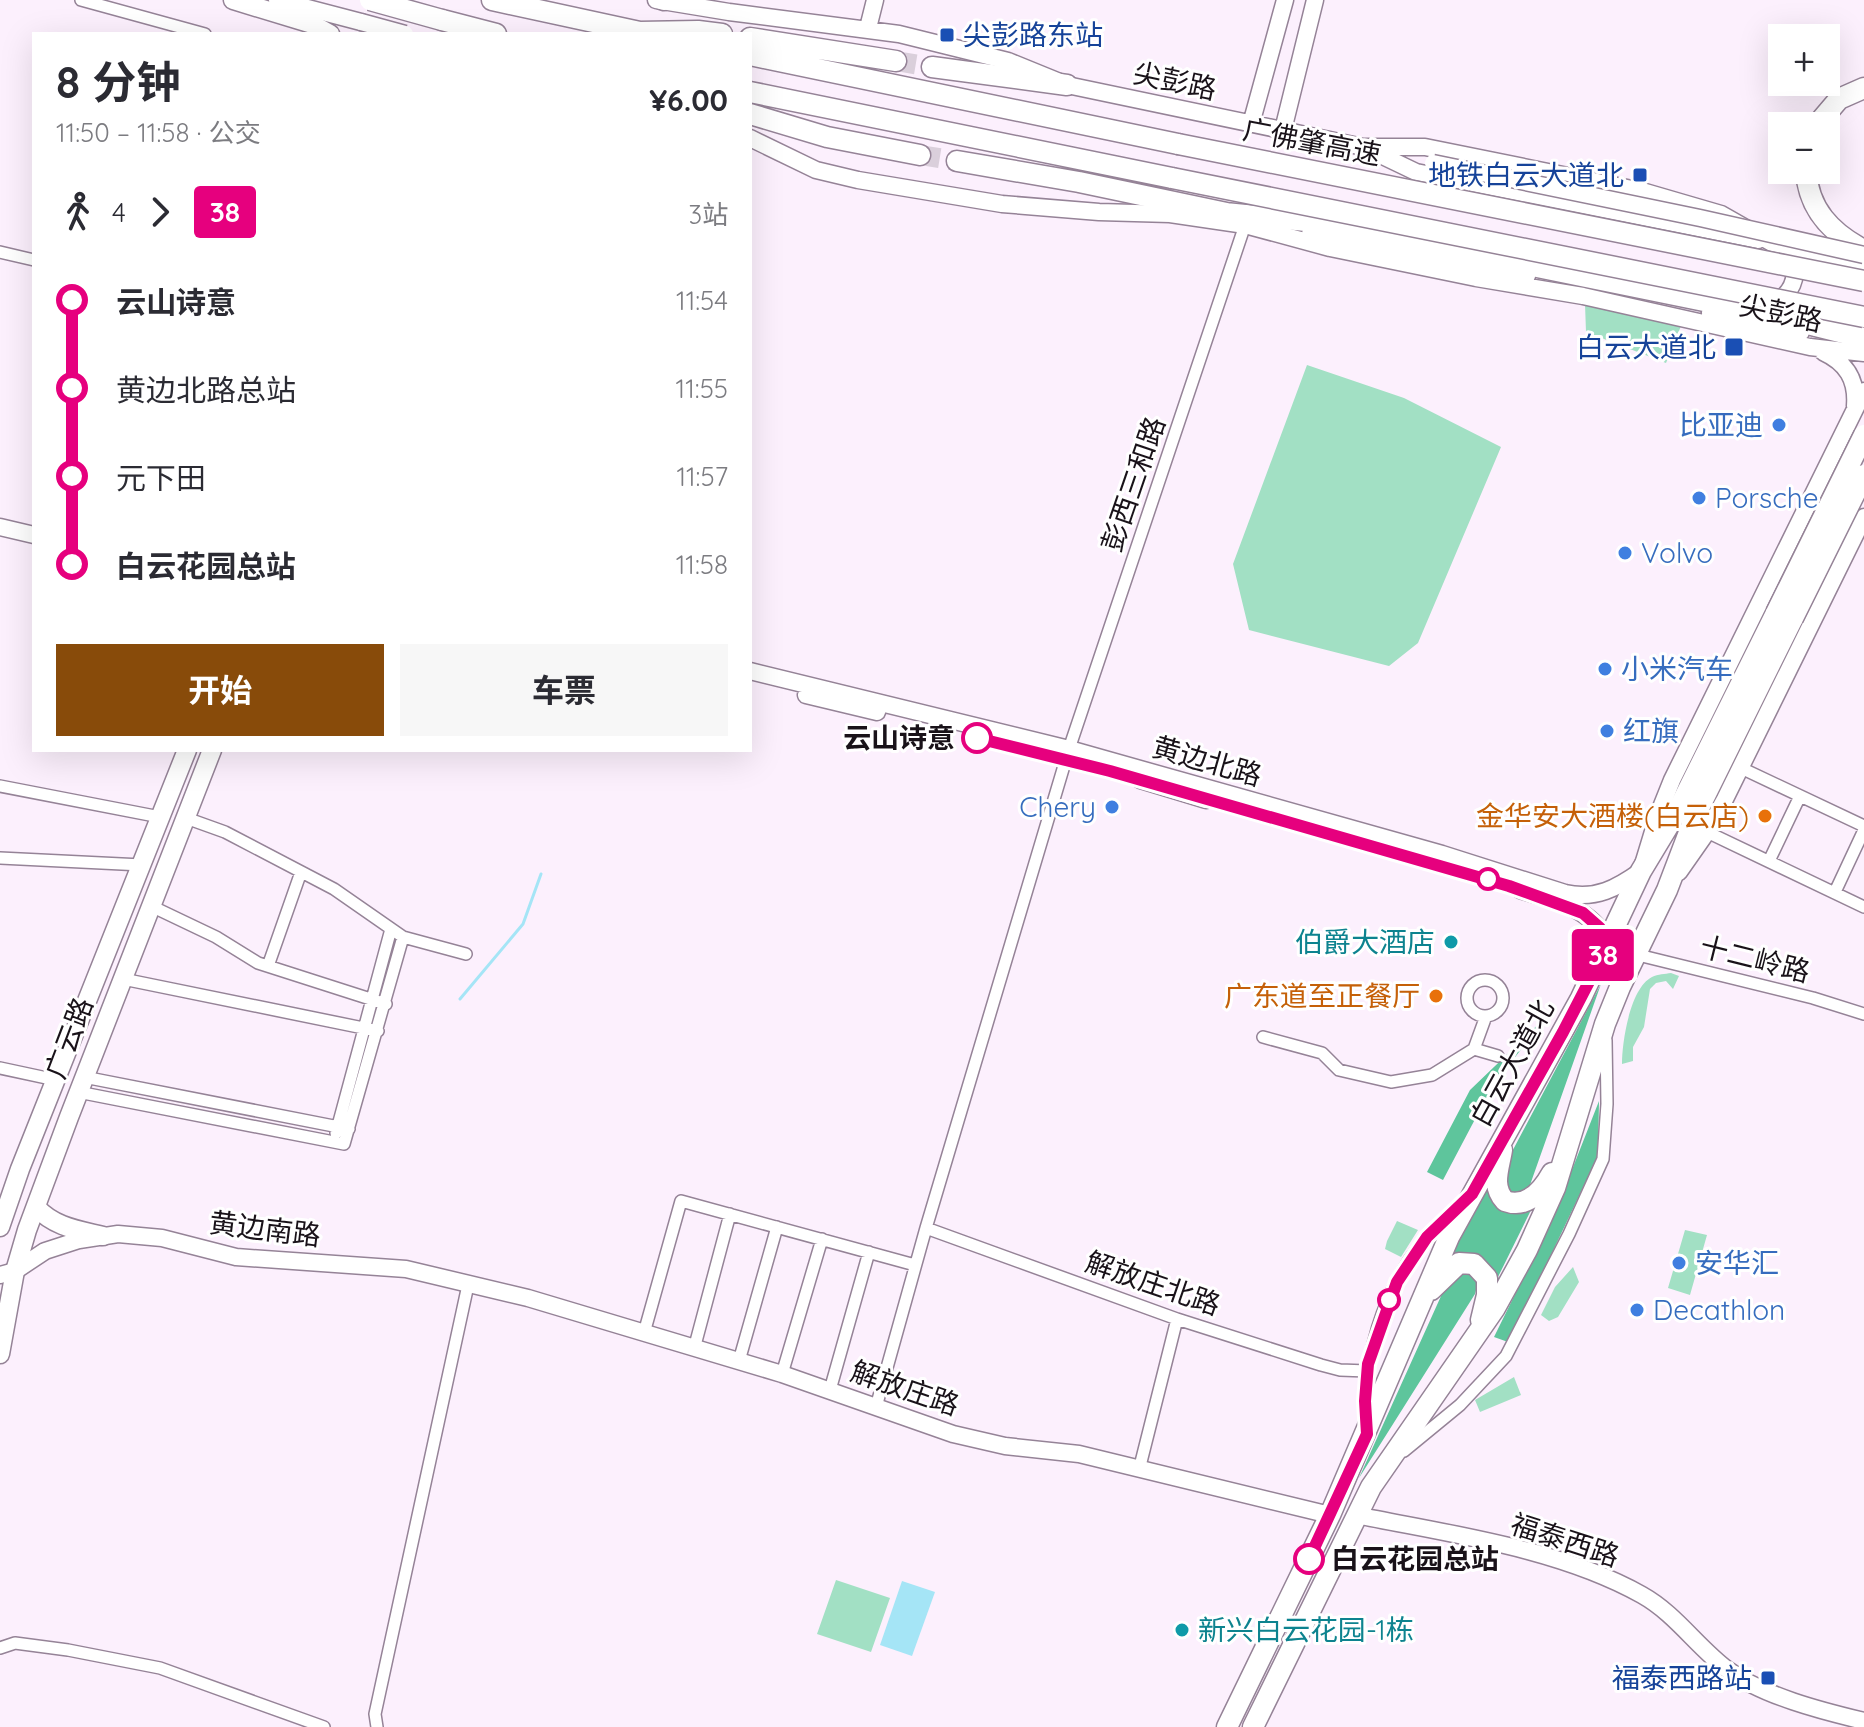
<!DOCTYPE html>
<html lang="zh">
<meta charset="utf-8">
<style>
body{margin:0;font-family:Quicksand,"Noto Sans SC",sans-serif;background:#f7f7f7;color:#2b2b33;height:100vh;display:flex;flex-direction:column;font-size:30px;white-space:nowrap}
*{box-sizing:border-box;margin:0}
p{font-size:26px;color:#7c7c81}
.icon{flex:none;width:44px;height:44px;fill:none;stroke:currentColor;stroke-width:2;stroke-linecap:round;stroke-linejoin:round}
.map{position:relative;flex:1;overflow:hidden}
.drawer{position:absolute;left:32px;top:32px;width:720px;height:720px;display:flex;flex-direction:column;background:#fff;border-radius:0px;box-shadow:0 8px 32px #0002}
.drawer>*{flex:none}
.badge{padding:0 16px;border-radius:6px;font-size:28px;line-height:52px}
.controls{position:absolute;left:1768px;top:24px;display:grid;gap:16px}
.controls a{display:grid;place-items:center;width:72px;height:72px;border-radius:0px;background:#fff;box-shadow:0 8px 32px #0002;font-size:40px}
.map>.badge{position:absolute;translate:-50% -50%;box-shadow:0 0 0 4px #fff}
.legs{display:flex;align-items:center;gap:12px;height:88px;padding:0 24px;font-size:26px}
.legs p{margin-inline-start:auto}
.overview{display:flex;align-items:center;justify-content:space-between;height:136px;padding:0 24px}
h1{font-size:44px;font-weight:700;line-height:60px}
.action{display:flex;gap:16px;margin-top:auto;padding:16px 24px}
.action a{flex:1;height:92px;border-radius:0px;background:#884b0a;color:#fff;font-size:32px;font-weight:700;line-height:92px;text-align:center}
.action a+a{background:#f7f7f7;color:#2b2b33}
ul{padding:0 24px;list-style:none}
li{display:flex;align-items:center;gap:28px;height:88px;font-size:30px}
li i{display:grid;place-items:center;width:12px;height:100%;margin:0 10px;background:currentColor}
li i::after{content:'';width:20px;height:20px;margin:-10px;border:6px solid;border-radius:50%;background:#fff}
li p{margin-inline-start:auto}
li:first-child i{background:linear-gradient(#0000 50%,currentColor 0)}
li:last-child i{background:linear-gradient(currentColor 50%,#0000 0)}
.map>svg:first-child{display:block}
.green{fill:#a2e0c4}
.forest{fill:#5ec59c}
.water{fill:#a5e5f6}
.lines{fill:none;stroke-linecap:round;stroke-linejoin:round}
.stream{stroke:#a5e5f6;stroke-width:3}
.highway-tunnel{stroke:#dacfdb;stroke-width:20;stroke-dasharray:20 10;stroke-linecap:butt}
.street-casing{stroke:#958397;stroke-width:14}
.secondary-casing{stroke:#958397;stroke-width:19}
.primary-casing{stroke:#958397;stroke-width:21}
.highway-casing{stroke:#958397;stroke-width:23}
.street{stroke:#fff;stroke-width:11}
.secondary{stroke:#fff;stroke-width:16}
.primary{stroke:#fff;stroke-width:18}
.highway{stroke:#fff;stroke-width:20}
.secondary-bridge-casing{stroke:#958397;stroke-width:19;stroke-linecap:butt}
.highway-bridge-casing{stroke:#958397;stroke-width:23;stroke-linecap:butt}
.secondary-bridge{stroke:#fff;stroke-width:16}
.highway-bridge{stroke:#fff;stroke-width:20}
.line-1-casing{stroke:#fff;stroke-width:18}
.line-1{stroke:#e6007e;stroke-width:12}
.transit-dot{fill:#1a4fb4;stroke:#fff;stroke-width:3}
.shop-dot{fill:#3f7fe0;stroke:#fff;stroke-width:3}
.stop-1-dot{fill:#fff;stroke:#e6007e;stroke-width:4}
.food-dot{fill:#e8710a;stroke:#fff;stroke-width:3}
.culture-dot{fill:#0f9aa8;stroke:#fff;stroke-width:3}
.labels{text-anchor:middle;stroke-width:6;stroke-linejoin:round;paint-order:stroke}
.transit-label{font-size:28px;fill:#164399;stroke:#fff;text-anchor:end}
.street-label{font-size:28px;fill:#191219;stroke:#fff}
.shop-label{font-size:28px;fill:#366cbe;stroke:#fff;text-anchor:start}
.stop-label{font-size:28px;font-weight:bold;fill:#191219;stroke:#fff;text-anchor:end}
.food-label{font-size:28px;fill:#c56008;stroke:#fff;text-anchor:end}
.culture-label{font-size:28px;fill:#0d838f;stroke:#fff;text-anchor:end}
</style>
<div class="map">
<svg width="1864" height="1727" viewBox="0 0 1864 1727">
<rect width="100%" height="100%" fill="#fcf0fd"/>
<path class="green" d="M1585,304L1681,326L1666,363L1586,332Z
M1307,365L1404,398L1501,447L1418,643L1389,666L1249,630L1233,564Z
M1671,973L1679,976L1673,989L1666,981L1656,983L1650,989L1644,1027L1633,1047V1061L1622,1064C1622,1042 1630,988 1652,977C1658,974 1665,974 1671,973Z
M1397,1221L1418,1230L1401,1257L1385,1249L1387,1241Z
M1685,1230L1707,1235L1690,1295L1668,1288Z
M1573,1267L1579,1282L1558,1317L1549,1321L1541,1315L1555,1287Z
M1514,1377L1521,1395L1480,1412L1475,1400Z
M836,1580L890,1598L871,1652L817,1634Z"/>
<path class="forest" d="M1601,984L1530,1185L1520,1193L1508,1191L1504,1185L1506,1163Z
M1547,1016L1492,1087L1443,1180L1427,1172L1470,1090Z
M1599,1101L1598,1156L1512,1337L1508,1342L1494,1337L1555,1213Z
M1488,1179L1489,1189L1534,1204L1497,1279L1480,1257L1466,1252L1449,1254Z
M1470,1272C1478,1279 1478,1284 1475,1294L1359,1478L1446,1285L1453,1275Z"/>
<path class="water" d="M902,1581L935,1592L912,1656L880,1645Z"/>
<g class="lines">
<path class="stream" d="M460,999L523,924L541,874"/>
<path class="highway-tunnel" d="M896,61L932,67
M920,155L957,161"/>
<defs>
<path id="street" d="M81,0L205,34
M0,252L34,260
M1741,768L1864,826
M0,786L160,817
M186,818L225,832L334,889L403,937L466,954
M1707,832L1864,907
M0,858L142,865
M1769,861L1800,796
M1835,892L1864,830
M151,906L216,937L258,963L386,1004
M1634,954L1813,998L1864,1014
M268,966L301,872
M123,979L378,1031
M1467 998a18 18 0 1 1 36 0a18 18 0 1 1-36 0Z
M1263,1037L1322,1053L1339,1070L1391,1082L1432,1075L1474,1049L1486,1016
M1474,1049L1498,1056
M0,1068L56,1080
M84,1077L349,1129
M78,1092L344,1144L403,937
M336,1133L391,929
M926,1228L1177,1319L1321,1365L1340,1370L1367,1371
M644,1333L681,1201L915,1265
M694,1349L730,1214
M739,1361L777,1227
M782,1374L822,1239
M830,1390L869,1252
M876,1407L926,1228L1069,749L1245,225
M1366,1420C1362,1360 1383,1292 1420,1245C1432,1230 1446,1218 1460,1205
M1404,1451L1460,1405L1506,1356L1569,1234L1603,1159L1607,1104L1606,1040
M1139,1470L1177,1319
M0,1648L15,1643L68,1650L160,1668L324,1727
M377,1727L375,1714L468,1285"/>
<path id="secondary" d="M277,0L361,22
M656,0L729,12L899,34L1008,61L1067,85L1363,147H1425L1642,191L1721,214L1772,243L1832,256L1864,269
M868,28L875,0
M1251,124L1285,0
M1283,130L1315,0
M750,138L816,170L858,180L1002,204L1099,212L1170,214L1245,225L1330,248L1476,278L1583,296L1810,347L1864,353
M1368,149L1416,172L1758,240
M1310,234L1353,240L1527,276
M1773,304C1791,294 1800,278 1791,258
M1710,313L1801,332
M1823,352C1847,363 1857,380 1855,406
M0,527L34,535
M750,671L1069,749L1442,854L1565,893C1596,900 1617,888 1641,871L1658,815L1672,780L1864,391
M806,695L877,712
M1140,780L1206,800
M1679,872L1707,832L1725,799L1864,517
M1520,890C1554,901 1595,908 1608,945
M0,1275L15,1271L45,1251L79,1240L118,1234L162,1238L236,1257L406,1269L528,1298L782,1374L953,1434L1005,1446L1079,1454L1330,1515
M1356,1515C1449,1534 1558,1548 1642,1595C1676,1614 1697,1647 1728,1670C1763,1696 1822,1711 1864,1721"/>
<path id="primary" d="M233,0L312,24L330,34
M661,0L664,1
M36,1207C54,1227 78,1230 103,1236
M0,1227L20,1169L187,750
M0,1354L15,1271L27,1230L69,1117L212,750"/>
<path id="highway" d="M492,0L649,34
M442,20L496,34
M639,32L698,31L722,34
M750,38L896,61
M750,55L1178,144
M932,67L1067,85
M750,92L1172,178
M750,114L827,137L920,155
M1816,126L1839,99L1864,88
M957,161L1079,182L1236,215
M1806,170C1808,209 1831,233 1864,250
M1225,213L1316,222L1763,313L1864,338
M1502,1150C1499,1169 1491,1186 1505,1201C1527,1209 1542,1191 1552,1173
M1431,1290L1459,1263L1474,1264L1487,1278V1295L1481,1320
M1227,1727L1330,1515L1449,1237L1581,998L1641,871L1679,808L1776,613
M1253,1727L1371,1487L1495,1308L1527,1250L1555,1188L1605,1024L1620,987L1667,890L1696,814L1793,618"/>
</defs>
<use href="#street" class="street-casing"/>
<use href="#secondary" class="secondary-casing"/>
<use href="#primary" class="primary-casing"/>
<use href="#highway" class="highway-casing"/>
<use href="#street" class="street"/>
<use href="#secondary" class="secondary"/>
<use href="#primary" class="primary"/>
<use href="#highway" class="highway"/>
<defs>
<path id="secondary-bridge" d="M361,22L405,34
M1433,163L1700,218L1864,255"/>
<path id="highway-bridge" d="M370,0L442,20
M1178,144L1864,281
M1172,178L1864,317
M1776,613L1864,435
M1793,618L1864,475"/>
</defs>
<use href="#secondary-bridge" class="secondary-bridge-casing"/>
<use href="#highway-bridge" class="highway-bridge-casing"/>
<use href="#secondary-bridge" class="secondary-bridge"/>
<use href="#highway-bridge" class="highway-bridge"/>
</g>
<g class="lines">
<defs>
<path id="line-1" d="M977,738L1110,771L1509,886L1583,913L1600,928L1608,945L1563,1032L1472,1194L1427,1237L1397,1282L1368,1364L1365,1401L1367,1434L1309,1559"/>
</defs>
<use href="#line-1" class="line-1-casing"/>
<use href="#line-1" class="line-1"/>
</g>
<g class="transit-dot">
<rect x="939" y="27" width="16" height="16" rx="4"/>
<rect x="1632" y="167" width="16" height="16" rx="4"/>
<rect x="1724" y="337" width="20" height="20" rx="4"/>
<rect x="1760" y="1670" width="16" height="16" rx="4"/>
</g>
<g class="shop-dot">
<circle cx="1779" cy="425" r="8"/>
<circle cx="1699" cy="498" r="8"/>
<circle cx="1625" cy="553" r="8"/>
<circle cx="1605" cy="669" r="8"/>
<circle cx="1607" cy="731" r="8"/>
<circle cx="1112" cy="807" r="8"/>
<circle cx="1679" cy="1263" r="8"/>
<circle cx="1637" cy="1310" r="8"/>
</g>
<g class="stop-1-dot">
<circle cx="977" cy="738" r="14"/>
<circle cx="1488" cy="879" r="10"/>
<circle cx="1389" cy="1300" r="10"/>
<circle cx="1309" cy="1559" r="14"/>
</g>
<g class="food-dot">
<circle cx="1765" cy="816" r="8"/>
<circle cx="1436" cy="996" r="8"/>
</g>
<g class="culture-dot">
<circle cx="1451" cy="942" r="8"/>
<circle cx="1182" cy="1630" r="8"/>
</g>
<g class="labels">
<g class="transit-label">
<text x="963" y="45" text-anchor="start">尖彭路东站</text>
<text x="1624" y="185">地铁白云大道北</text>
<text x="1716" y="357">白云大道北</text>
<text x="1752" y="1688">福泰西路站</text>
</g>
<g class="street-label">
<text transform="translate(1175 81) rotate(12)" y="10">尖彭路</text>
<text transform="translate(1312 142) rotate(11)" y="10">广佛肇高速</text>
<text transform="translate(1781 313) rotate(12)" y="10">尖彭路</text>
<text transform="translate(1133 484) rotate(-71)" y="10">彭西三和路</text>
<text transform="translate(1207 761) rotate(16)" y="10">黄边北路</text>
<text transform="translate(1755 959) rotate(14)" y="10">十二岭路</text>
<text transform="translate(69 1038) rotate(-69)" y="10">广云路</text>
<text transform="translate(1512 1063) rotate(-61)" y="10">白云大道北</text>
<text transform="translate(265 1229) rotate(7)" y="10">黄边南路</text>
<text transform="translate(1153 1283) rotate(19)" y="10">解放庄北路</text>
<text transform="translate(905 1388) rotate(19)" y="10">解放庄路</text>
<text transform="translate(1565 1540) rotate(18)" y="10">福泰西路</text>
</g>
<g class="shop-label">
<text x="1763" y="435" text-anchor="end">比亚迪</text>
<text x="1715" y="508">Porsche</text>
<text x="1641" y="563">Volvo</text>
<text x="1621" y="679">小米汽车</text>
<text x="1623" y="741">红旗</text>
<text x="1096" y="817" text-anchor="end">Chery</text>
<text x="1695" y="1273">安华汇</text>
<text x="1653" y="1320">Decathlon</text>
</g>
<g class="stop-label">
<text x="955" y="748">云山诗意</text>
<text x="1331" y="1569" text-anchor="start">白云花园总站</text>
</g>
<g class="food-label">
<text x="1749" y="826">金华安大酒楼(白云店)</text>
<text x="1420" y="1006">广东道至正餐厅</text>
</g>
<g class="culture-label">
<text x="1435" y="952">伯爵大酒店</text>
<text x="1198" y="1640" text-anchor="start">新兴白云花园-1栋</text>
</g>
</g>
</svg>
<div class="controls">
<a>+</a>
<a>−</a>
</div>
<b class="badge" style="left:1603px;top:955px;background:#e6007e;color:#fff">38</b>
<section class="drawer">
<div class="overview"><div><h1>8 分钟</h1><p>11:50 – 11:58 · 公交</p></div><b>¥6.00</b></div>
<div class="legs"><svg class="icon" aria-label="walk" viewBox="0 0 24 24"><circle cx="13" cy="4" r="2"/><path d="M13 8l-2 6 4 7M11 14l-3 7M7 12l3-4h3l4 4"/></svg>4<svg class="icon" aria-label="forward" viewBox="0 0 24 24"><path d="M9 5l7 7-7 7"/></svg><b class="badge" style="background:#e6007e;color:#fff">38</b><p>3站</p></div>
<ul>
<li><i style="color:#e6007e"></i><b>云山诗意</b><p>11:54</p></li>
<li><i style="color:#e6007e"></i><span>黄边北路总站</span><p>11:55</p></li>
<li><i style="color:#e6007e"></i><span>元下田</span><p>11:57</p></li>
<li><i style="color:#e6007e"></i><b>白云花园总站</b><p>11:58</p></li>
</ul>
<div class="action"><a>开始</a><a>车票</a></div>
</section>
</div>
